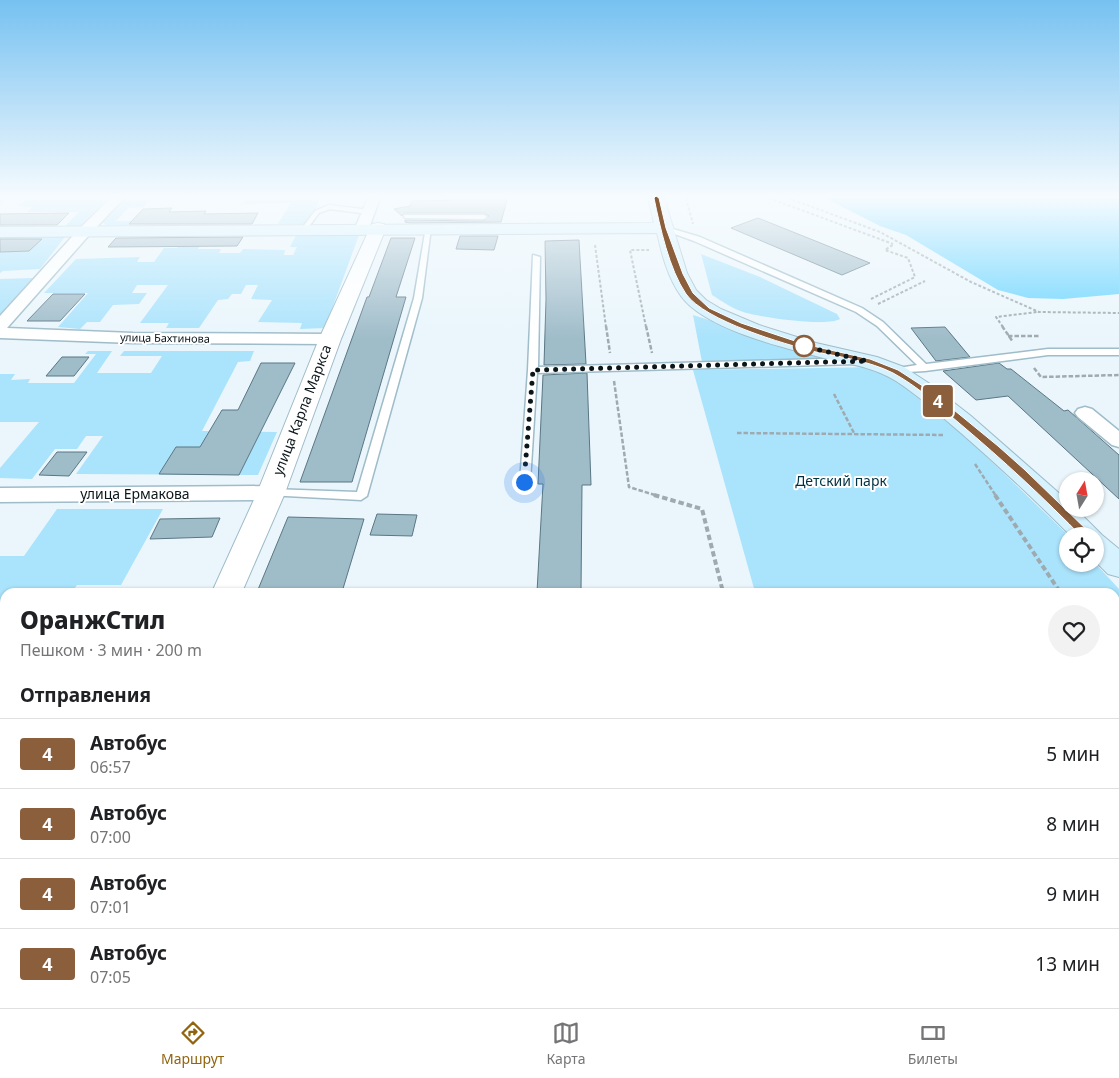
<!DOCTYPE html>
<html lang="ru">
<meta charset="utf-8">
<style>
body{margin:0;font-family:"Noto Sans",sans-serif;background:#f2f2f2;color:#202124;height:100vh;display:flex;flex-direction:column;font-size:19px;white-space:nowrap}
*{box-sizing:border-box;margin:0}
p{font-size:16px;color:#757577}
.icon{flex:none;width:28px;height:28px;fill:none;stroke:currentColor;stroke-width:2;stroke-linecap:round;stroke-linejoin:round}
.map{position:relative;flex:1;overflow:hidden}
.panel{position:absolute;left:0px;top:588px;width:1120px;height:421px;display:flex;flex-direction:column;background:#fff;border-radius:15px 15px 0 0;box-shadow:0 1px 4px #0004}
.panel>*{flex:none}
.badge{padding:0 10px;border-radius:4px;font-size:18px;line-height:32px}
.needle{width:32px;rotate:11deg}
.fabs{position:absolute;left:1059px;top:472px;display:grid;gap:10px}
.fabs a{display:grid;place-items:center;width:45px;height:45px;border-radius:50%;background:#fff;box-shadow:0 1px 4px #0004;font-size:25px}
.you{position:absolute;width:25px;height:25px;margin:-12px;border:4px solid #fff;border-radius:50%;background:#1a73e8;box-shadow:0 0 0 8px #1a73e833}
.map>.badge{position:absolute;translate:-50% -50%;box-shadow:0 0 0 2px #fff}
h2{padding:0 20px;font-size:19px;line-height:45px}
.round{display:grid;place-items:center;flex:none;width:52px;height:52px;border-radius:26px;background:#f2f2f2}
.summary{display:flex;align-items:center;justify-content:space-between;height:85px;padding:0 20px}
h1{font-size:24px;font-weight:800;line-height:38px}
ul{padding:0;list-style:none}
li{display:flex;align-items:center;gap:15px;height:70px;padding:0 20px;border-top:1px solid #e0e0e0}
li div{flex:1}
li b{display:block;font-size:19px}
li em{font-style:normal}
li .badge{min-width:55px;font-weight:700;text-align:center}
.tabs{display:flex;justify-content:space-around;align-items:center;height:70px;border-top:1px solid #e0e0e0;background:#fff;font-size:14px;color:#757577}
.tabs a{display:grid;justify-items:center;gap:2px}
.tabs .selected{color:#91640e}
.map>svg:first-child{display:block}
.green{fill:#aae3fc}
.water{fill:#6bd5fe}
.building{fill:#9fbcc9;stroke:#5b7783}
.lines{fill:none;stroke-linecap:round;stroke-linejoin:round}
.service-casing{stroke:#9fbcc9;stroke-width:3}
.minor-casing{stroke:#9fbcc9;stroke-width:3}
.tertiary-casing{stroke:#9fbcc9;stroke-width:2}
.secondary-casing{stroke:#9fbcc9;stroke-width:2}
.path-far3{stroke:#9eaaaf;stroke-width:2;stroke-dasharray:3 2;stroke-linecap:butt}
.path-far2{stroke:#9eaaaf;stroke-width:2.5;stroke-dasharray:4.5 2;stroke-linecap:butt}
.path-far1{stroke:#9eaaaf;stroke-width:4;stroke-dasharray:5.5 3;stroke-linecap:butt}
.path{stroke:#9eaaaf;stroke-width:4.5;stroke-dasharray:8 4;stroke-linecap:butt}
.service{fill:#fff;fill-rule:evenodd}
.minor{fill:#fff;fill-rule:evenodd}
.tertiary{fill:#fff;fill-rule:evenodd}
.secondary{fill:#d5f2fe;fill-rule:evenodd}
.line{fill:#8b5e3c;stroke:#fff}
.walk{stroke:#0b161a;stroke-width:5;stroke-dasharray:0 9}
.stop-dot{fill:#fff;stroke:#8b5e3c;stroke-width:2.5}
.labels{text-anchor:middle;stroke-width:4;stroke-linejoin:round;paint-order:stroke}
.far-street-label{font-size:11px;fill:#0b161a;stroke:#fff}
.street-label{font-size:14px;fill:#0b161a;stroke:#fff}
.park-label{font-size:14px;fill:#003243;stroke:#fff}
</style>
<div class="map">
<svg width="1119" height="1008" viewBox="0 0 1119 1008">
<rect width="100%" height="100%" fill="#eaf6fc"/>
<path class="green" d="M0,198H93L92,199H107L80,226H65L79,212H27L33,207L17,206L25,200H6L0,204Z
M126,198H179L177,200L148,201L143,207L128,208L116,221H133L130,225H106L101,222Z
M194,198H309L319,199L316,209L305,224H278L291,203L243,204L246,199H193Z
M300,234L359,235L325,328L300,329L302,323L258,322L272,300L251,299L258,285H246L241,294H232L228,299L218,300L199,328H166L169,323H140L168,285H137L132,293H147L139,304L113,305L100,322H87L80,329L58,327L88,293H44L76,259L140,257L137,262H154L164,248H177L186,237H206L198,249H221L219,253H240L243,249L285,250L284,255H293L297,247H290L295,237Z
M0,237H65L40,269L3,271L0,273Z
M701,254L760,277L837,314L840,319C827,327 759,317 743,312C731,308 722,301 712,295Z
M33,278L0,315V279Z
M693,315L830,358L702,362Z
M88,351H112L97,373H151L162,356H120L124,351H254L250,361L238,362L202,431L277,432L258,475L76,474L103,436H86L77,449H55L32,479L0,478V468L39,422H0V374H15L11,380L30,379L28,383H74L96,354H85Z
M879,367L965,436L1069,536L1068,564L1095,563L1119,589V669H1115V592H755L693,370Z
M57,509H163L121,585H77L72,592H5V683H2L0,687V556H24Z
M1115,744H1119V868L1115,861Z"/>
<path class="water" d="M825,198H1119V294L1063,299L1028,298L998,290L906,235L880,226Z"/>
<path class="building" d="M459,200H507L501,222L410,223L405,222V220L484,221L489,216L484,213H404L402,216L394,209L410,206L412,201Z
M172,208L169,212L206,211L204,214L258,213L252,224H129L143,209Z
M69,213L57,225H0V214Z
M758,218L813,240L870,263L842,275L731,228Z
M460,236H498L494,250L456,249Z
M243,237L237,246L108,247L116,238Z
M391,238H415L396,297H406L352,482H300L367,297H369Z
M0,239H42L29,251L0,252Z
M579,240L586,364L544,365L546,299L545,241Z
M53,294H85L60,321H27Z
M945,327L970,357L936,361L911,328Z
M62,357H89L74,376H46Z
M261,363H295L239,475L159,474L176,447H200L222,410H238Z
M999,363L1007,369H1011L1064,411L1068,410L1119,455V499L1008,396L976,400L943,371Z
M587,373L591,485H582L581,592H537L543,484H538L543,375Z
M57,452H87L69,476L39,475Z
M377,514L417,515L412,536L370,535Z
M288,517L364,519L342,592H257Z
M220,518L212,537L150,539L160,519Z"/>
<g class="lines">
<defs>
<path id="service" d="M329,205L369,210L372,212L369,214L330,209L319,213L307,229H303L302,228L315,211Z
M404,215H484L487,217L484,219L406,218L404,217Z
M663,226L700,237L862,308L883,322L926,364L1048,349H1119V355H1048L925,371L892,373V369L917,365L877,326L856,312L694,241L661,229L660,228Z
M426,227L431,228L422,298L367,496L361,500L267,495L265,493L271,489L357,492L414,298Z
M533,255L540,257L538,367L855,358L860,361L855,364L537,373L530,482L525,485L521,484L520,482L528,370Z
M1115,729H1119V741H1115Z
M1115,793L1119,794V814L1115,813Z
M273,1004H292L291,1008H271Z
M1020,1004H1039L1041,1008H1021Z"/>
<path id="minor" d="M111,198H124L90,234L7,328L133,333L330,334L336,335L339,339L336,343L330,344L133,343L0,338V316L80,228Z
M368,198H380L369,228L362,232L355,228Z
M1085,407L1092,409L1119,431V447L1112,445L1078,417L1075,413L1078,409Z
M271,486L279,488L282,493L279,498L271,500L0,502V488Z"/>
<path id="tertiary" d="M378,223L384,224L386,228L341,339L285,493L242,592H212L257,493L319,339L370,228L372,224Z
M24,1004H71L70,1008H23Z"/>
<path id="secondary" d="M648,198H664L687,273L696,290L706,300L721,309L759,325L816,343L877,357L904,367L930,384L971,416L1068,501V509H1076L1102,535L1119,549V577L1108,574L1095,561V536H1071C1036,501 999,466 961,433C940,415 919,396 896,381C875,368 852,364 828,359C789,349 705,330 681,296C668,278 662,255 657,233L0,237V227L654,223Z"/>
</defs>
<use href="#service" class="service-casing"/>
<use href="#minor" class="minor-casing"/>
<use href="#tertiary" class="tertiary-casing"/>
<use href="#secondary" class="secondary-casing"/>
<path class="path-far3" d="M686,198L693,224
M769,198L893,244
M788,198L880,232L971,282L1039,312L1119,313
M595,245L606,327
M871,299L915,277L908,258L885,250L894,244
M878,304L925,281
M646,327L630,250H649
M1003,327L996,317L1037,312"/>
<path class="path-far2" d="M606,326L610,353
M646,326L652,353
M1002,326L1013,342
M1008,336H1039
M1034,368L1041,377L1119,375
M614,381L629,487L658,496
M834,394L854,433
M737,433L945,435
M975,464L996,496"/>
<path class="path-far1" d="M654,495L702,509L723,592
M995,495L1060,592
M1115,678L1119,684"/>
<path class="path" d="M1115,871L1119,879"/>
<use href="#service" class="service"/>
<use href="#minor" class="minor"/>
<use href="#tertiary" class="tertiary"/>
<use href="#secondary" class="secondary"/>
</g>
<linearGradient id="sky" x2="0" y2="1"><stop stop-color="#76c1f1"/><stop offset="0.58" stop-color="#f6fbfe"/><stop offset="1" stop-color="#f6fbfe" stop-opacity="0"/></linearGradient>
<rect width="1119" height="339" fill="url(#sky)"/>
<path class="line" d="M656,196L659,198L666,228L683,274L693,293L709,308L741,323L804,344L870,359L898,370L932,392L998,446L1025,470L1091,534V539H1084C1044,498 1003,460 959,423C938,405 917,386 893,373C869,361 841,357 816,352C784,344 705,321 686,294C669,269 660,227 654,198Z"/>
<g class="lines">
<path class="walk" d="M524,482L533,370L867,361L802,346H804"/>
</g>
<circle class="stop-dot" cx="804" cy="346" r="10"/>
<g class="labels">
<g class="far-street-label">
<text transform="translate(165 338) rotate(1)" y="4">улица Бахтинова</text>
</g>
<g class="street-label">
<text transform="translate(302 410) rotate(-69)" y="5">улица Карла Маркса</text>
<text x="135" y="499">улица Ермакова</text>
</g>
<g class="park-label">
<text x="841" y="486">Детский парк</text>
</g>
</g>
</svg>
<div class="fabs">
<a><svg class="needle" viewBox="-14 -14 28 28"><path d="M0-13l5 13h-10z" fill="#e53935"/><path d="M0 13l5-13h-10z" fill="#757577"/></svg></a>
<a><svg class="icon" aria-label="locate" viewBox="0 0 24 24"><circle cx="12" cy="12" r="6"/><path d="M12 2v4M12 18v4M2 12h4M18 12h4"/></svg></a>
</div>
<div class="you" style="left:524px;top:482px"></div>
<b class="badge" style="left:938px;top:401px;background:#8b5e3c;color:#fff">4</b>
<section class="panel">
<div class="summary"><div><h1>ОранжСтил</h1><p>Пешком · 3 мин · 200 m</p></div><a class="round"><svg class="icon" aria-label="heart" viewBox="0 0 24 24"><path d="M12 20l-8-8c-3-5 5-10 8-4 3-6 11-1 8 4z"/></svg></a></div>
<h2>Отправления</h2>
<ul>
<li><span class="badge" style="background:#8b5e3c;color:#fff">4</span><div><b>Автобус</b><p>06:57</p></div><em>5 мин</em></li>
<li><span class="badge" style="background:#8b5e3c;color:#fff">4</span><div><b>Автобус</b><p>07:00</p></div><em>8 мин</em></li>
<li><span class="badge" style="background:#8b5e3c;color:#fff">4</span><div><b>Автобус</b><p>07:01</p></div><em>9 мин</em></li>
<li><span class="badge" style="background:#8b5e3c;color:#fff">4</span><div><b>Автобус</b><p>07:05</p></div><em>13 мин</em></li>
</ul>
</section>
</div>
<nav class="tabs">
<a class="selected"><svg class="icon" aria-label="directions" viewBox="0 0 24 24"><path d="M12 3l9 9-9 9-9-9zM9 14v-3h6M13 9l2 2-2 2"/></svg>Маршрут</a>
<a><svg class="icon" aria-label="map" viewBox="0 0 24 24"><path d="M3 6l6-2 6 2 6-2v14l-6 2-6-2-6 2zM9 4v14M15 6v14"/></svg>Карта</a>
<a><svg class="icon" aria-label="tickets" viewBox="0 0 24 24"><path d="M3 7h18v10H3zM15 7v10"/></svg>Билеты</a>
</nav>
